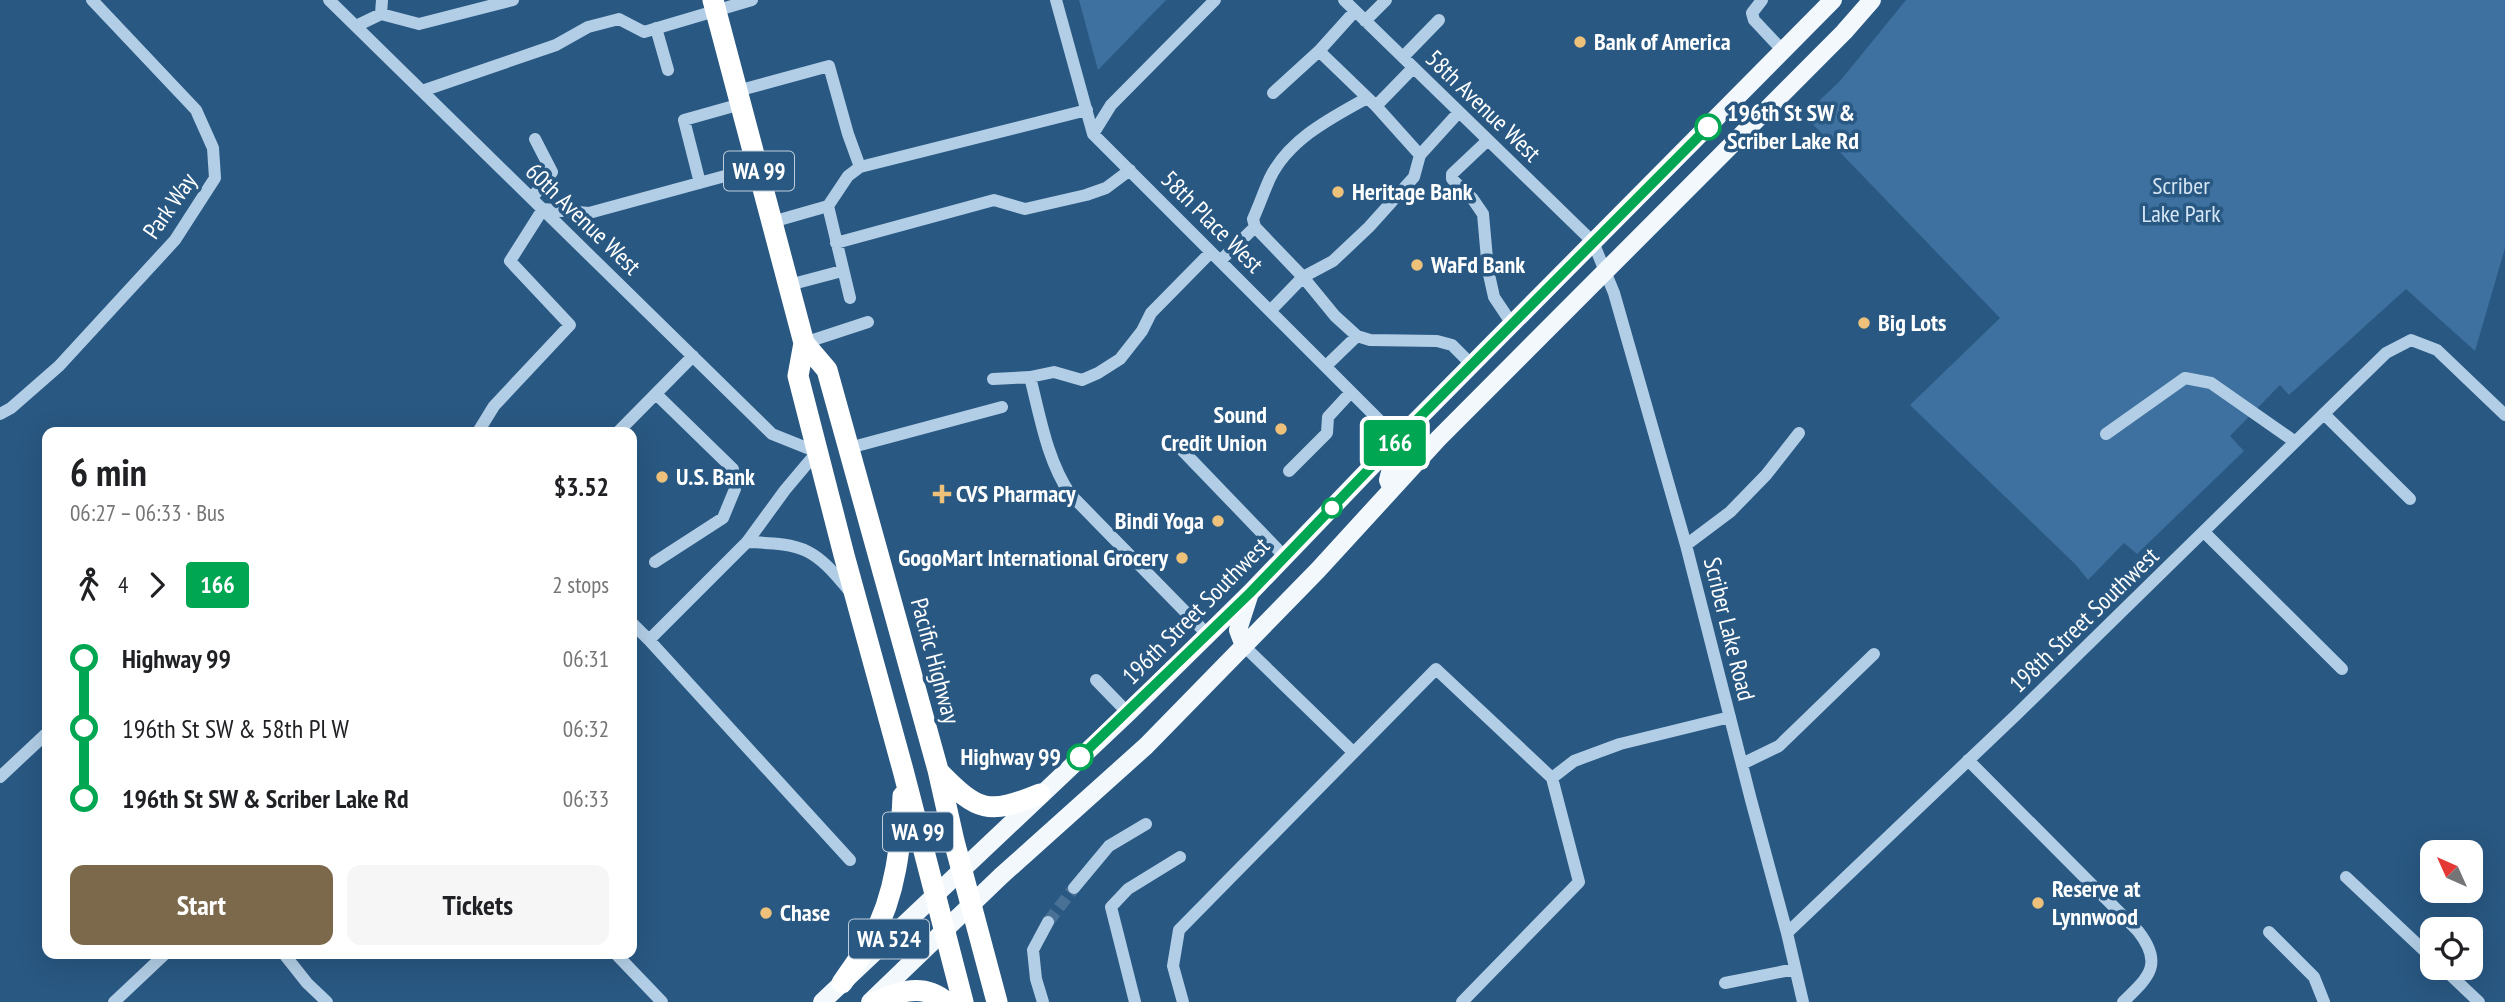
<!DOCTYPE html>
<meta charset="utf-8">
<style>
body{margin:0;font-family:"PT Sans Narrow",sans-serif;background:#f6f6f6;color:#202124;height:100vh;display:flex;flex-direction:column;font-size:26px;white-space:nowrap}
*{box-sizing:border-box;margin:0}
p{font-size:23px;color:#757577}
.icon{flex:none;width:38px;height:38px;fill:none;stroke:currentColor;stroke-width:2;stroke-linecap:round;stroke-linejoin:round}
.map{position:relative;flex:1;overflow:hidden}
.drawer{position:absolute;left:42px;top:427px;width:595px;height:532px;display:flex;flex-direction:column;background:#fff;border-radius:14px;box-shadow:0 7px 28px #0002}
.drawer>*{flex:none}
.badge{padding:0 14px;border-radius:5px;font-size:24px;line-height:46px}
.needle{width:46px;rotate:315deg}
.buttons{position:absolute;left:2420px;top:840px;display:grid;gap:14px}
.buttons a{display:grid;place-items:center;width:63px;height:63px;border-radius:14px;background:#fff;box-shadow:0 7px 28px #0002;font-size:35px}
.map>.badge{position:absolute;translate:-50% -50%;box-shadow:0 0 0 4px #fff}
.legs{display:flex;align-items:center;gap:10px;height:77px;padding:0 28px;font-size:23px}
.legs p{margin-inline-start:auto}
.head{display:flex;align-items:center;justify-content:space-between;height:119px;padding:0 28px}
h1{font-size:38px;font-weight:700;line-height:52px}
.button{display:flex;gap:14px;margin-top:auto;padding:14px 28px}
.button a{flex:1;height:80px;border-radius:14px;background:#7c694b;color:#fff;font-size:28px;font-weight:700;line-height:80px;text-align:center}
.button a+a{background:#f6f6f6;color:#202124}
ul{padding:0 28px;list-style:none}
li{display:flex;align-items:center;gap:24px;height:70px;font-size:26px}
li i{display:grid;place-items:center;width:10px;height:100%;margin:0 9px;background:currentColor}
li i::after{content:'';width:18px;height:18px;margin:-9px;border:5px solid;border-radius:50%;background:#fff}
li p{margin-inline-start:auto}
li:first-child i{background:linear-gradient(#0000 50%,currentColor 0)}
li:last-child i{background:linear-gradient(currentColor 50%,#0000 0)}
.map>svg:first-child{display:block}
.green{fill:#3e719f}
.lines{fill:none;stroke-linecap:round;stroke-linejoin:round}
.minor-tunnel{stroke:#497195;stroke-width:12;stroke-dasharray:12 6;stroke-linecap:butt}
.minor{stroke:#b2cee6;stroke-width:12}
.major{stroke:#f3f8fd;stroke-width:18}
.highway{stroke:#fff;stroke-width:21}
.line-1-casing{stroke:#fff;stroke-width:16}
.line-1{stroke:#00a651;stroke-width:10}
.poi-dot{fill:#edc17a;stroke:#295882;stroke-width:2.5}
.stop-1-dot{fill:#fff;stroke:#00a651;stroke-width:3.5}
.labels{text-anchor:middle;stroke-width:7;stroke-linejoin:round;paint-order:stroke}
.shield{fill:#295882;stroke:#bfcdda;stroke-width:2}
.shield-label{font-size:23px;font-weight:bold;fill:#fff}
.poi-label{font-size:24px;font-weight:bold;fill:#fff;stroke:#295882;text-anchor:start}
.street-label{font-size:24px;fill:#fff;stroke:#295882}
.stop-label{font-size:24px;font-weight:bold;fill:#fff;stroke:#295882;text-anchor:start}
.park-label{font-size:24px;fill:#d5e6f5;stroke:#295882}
</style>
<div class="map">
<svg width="2505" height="1002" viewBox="0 0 2505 1002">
<rect width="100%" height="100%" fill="#295882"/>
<path class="green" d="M1079,0H1166L1098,70Z
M1906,0H2505V248L2475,351L2406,289L2289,395L2280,385L2230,436L2244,451L2137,554L2124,543L2088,580L2076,565L1910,405L2000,318L1804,115L1840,81Z"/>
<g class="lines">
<path class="minor-tunnel" d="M1048,922L1074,888"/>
<path class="minor" d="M329,0L772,434L817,452L785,490L747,542L649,640L632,623
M1056,0L1093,134L1398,439
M1344,0L1593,242L1614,293L1686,545L1751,800L1787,933L1803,1002
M1762,0L1752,13L1754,20L1783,51
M381,14L382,0
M1365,21L1386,0
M356,26L381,14L419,24L513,0
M656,28L668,70
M1319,51L1376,106L1420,155
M1403,57L1439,20
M422,91L556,45L588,27L619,19L644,32L752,0
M737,91L829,66L848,134L860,167
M1273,93L1319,51L1355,11
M1367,98C1331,118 1289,139 1270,178C1264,191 1259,206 1253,219L1255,227L1303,277L1335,316L1357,336L1370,340L1437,341L1452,345L1472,365
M1376,106L1413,68
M1093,134L1111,105L1215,0
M1488,140L1452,174V179L1472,198L1483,214L1488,270L1494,297L1512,324
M700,183L684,120L741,104
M532,198L552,172L535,139
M828,206L848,176L860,167L1087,110
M772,222L828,206L850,298
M836,243L994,200L1025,209L1086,195L1106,188L1130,170
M1220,261L1255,227
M789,285L842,271
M1270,311L1303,277L1333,261L1369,227L1414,177L1420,155L1459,112
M804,343L868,322
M1326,366L1357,336
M1030,377C1040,416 1047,460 1070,494L1207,634
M993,379L1030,377L1054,372L1082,380L1098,373L1120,359L1142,331L1151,313L1211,252
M0,414L11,408L59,366L175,240L215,178L213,148L196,110L92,0
M2324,414L2410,499
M478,432L494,406L570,325L510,261L543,209L589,213L758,167
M618,432L693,356
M2106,434L2185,378L2211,383L2294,441
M849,448L1002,407
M1181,449L1285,557
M1289,471L1327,433L1328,417L1351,392
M2204,532L2342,669
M747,542C806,544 814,548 851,593
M1686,545L1730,512L1766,475L1799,433
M655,562L723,518L735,489L733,469L656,394
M649,640L850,860
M1244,646L1353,752
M1096,680L1128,713
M1968,760L2138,931C2164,964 2149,977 2123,1002
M1742,764L1779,746L1874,654
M0,777L47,733
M1552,778L1574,761L1620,744L1730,717
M2346,877L2432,958
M1074,888L1109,846L1146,824
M2269,932L2314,977L2324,1002
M1787,933L2016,715L2386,353L2411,340L2437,350L2505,415
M284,954L307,983L327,1002
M616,954L662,1002
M2443,968L2479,1002
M1725,983L1795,969
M114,1002L165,954
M1043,1002L1036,979L1033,950L1048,922
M1135,1002L1111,907L1128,889L1180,857
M1183,1002L1173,966L1179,930L1436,669L1552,778L1579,882L1462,1002"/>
<path class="major" d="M1392,489L1388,480C1389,476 1390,471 1392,467C1398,456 1408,452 1398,439
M1244,646L1238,630L1249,596
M822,1002L1128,713L1250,593L1398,439L1833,0
M870,1002L1001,876L1146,746L1318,570L1438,439L1844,32L1872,0"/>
<path class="highway" d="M713,0L804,343L798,376L844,555L903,770L963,1002
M804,343L827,370L938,770L954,841L997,1002
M939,772C978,812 988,815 1040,794
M842,983C852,968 863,954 872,938C896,895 901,844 903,796
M875,1002C899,991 924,983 946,1002"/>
</g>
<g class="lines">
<defs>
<path id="line-1" d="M1080,757L1250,593L1398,439L1708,127"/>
</defs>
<use href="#line-1" class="line-1-casing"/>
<use href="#line-1" class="line-1"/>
</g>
<g class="poi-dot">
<circle cx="1580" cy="42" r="7"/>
<circle cx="1338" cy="192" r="7"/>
<circle cx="1417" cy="265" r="7"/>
<circle cx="1864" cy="323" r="7"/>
<circle cx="1281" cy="429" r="7"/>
<circle cx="662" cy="477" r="7"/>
<path d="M938.5 483.5h7v7h7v7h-7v7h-7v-7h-7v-7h7z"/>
<circle cx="1218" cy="521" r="7"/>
<circle cx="1182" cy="558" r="7"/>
<circle cx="2038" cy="903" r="7"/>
<circle cx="766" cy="913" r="7"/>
</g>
<g class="stop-1-dot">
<circle cx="1708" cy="127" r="12"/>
<circle cx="1332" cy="508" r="9"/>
<circle cx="1080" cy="757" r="12"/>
</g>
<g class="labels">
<g class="shield">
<rect x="724" y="151.5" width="70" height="39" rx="5"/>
<rect x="883" y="812.5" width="70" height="39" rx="5"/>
<rect x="849" y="919.5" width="80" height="39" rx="5"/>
</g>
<g class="shield-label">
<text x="759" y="179">WA 99</text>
<text x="918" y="840">WA 99</text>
<text x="889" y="947">WA 524</text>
</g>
<g class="poi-label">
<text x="1594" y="50">Bank of America</text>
<text x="1352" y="200">Heritage Bank</text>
<text x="1431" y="273">WaFd Bank</text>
<text x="1878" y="331">Big Lots</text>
<text x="1267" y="423" text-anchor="end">Sound<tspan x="1267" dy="28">Credit Union</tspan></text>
<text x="676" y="485">U.S. Bank</text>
<text x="956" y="502">CVS Pharmacy</text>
<text x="1204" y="529" text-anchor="end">Bindi Yoga</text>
<text x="1168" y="566" text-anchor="end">GogoMart International Grocery</text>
<text x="2052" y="897">Reserve at<tspan x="2052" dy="28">Lynnwood</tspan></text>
<text x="780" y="921">Chase</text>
</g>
<g class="street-label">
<text transform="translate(1483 106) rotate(44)" y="8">58th Avenue West</text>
<text transform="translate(170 206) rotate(-55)" y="8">Park Way</text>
<text transform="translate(583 219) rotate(44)" y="8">60th Avenue West</text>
<text transform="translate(1212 222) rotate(45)" y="8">58th Place West</text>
<text transform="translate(1196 611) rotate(-45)" y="8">196th Street Southwest</text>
<text transform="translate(2084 620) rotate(-44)" y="8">198th Street Southwest</text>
<text transform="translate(1729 629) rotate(76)" y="8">Scriber Lake Road</text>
<text transform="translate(935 661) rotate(75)" y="8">Pacific Highway</text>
</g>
<g class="stop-label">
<text x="1727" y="121">196th St SW &amp;<tspan x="1727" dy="28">Scriber Lake Rd</tspan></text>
<text x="1061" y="765" text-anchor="end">Highway 99</text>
</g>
<g class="park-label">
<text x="2181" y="194">Scriber<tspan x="2181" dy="28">Lake Park</tspan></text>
</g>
</g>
</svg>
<div class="buttons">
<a><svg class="needle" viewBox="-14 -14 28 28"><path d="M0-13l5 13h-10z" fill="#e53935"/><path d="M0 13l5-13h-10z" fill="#757577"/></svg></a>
<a><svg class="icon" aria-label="locate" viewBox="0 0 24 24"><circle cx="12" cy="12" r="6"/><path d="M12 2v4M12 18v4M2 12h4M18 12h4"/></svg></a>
</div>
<b class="badge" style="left:1395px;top:443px;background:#00a651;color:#fff">166</b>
<section class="drawer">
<div class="head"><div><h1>6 min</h1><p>06:27 – 06:33 · Bus</p></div><b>$3.52</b></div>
<div class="legs"><svg class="icon" aria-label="walk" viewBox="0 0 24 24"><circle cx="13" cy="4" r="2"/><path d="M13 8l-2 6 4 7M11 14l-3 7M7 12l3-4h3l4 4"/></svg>4<svg class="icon" aria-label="forward" viewBox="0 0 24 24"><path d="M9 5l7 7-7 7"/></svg><b class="badge" style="background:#00a651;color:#fff">166</b><p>2 stops</p></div>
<ul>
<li><i style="color:#00a651"></i><b>Highway 99</b><p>06:31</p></li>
<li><i style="color:#00a651"></i><span>196th St SW &amp; 58th Pl W</span><p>06:32</p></li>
<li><i style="color:#00a651"></i><b>196th St SW &amp; Scriber Lake Rd</b><p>06:33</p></li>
</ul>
<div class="button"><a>Start</a><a>Tickets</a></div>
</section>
</div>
